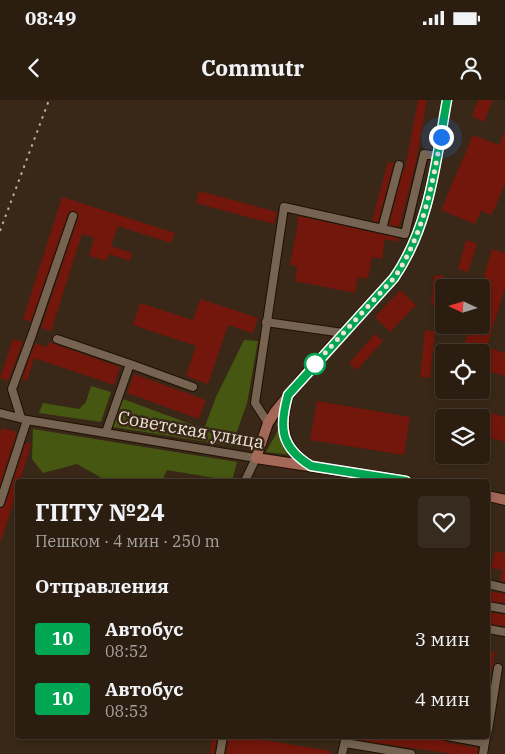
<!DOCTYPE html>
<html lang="ru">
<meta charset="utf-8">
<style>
body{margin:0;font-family:"IBM Plex Serif",serif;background:#372b1f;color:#f1f3f6;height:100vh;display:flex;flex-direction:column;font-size:19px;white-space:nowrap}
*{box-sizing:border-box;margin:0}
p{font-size:16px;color:#a6a29f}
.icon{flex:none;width:28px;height:28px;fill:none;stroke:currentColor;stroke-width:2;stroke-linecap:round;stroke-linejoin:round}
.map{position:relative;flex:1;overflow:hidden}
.panel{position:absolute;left:15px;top:379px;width:475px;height:260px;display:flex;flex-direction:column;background:#2b1e11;border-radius:5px;box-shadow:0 2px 8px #0003,0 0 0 1px #473c31}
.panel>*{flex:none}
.badge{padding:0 10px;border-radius:4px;font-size:18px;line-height:32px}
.needle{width:32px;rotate:274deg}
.tools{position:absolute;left:435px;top:179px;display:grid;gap:10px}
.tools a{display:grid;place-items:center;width:55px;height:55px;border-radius:5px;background:#2b1e11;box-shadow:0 2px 8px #0003,0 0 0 1px #473c31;font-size:25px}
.you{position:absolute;width:25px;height:25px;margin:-12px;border:4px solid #fff;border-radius:50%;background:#1a73e8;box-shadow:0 0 0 8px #1a73e833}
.map>.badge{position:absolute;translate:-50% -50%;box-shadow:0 0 0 2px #fff}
h2{padding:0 20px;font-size:19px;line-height:45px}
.round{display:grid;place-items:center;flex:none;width:52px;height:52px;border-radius:5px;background:#372b1f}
.headline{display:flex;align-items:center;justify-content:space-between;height:85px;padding:0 20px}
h1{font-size:24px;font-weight:700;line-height:38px}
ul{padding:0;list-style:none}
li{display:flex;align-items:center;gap:15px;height:60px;padding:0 20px}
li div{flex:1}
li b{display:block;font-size:19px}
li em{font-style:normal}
li .badge{min-width:55px;font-weight:700;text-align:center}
.status{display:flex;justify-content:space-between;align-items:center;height:35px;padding:0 25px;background:#2b1e11;direction:ltr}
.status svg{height:14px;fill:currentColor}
header{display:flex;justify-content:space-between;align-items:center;height:65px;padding:0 20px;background:#2b1e11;font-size:22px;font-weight:700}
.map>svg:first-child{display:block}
.green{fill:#465712}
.building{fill:#73160b}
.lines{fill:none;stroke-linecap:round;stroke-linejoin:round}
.minor-casing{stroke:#201002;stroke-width:10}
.major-casing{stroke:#201002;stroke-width:12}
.minor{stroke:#766351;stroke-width:8}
.major{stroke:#a46858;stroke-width:10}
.rail{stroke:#bbaea2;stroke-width:2;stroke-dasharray:2.5 5;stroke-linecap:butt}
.line-casing{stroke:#fff;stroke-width:11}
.line{stroke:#00a651;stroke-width:8}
.walk{stroke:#efe4da;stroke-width:5;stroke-dasharray:0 9}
.stop-dot{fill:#fff;stroke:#00a651;stroke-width:2.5}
.labels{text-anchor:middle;stroke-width:5;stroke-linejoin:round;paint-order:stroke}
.street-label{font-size:18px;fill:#efe4da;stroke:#392817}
</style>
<div class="status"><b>08:49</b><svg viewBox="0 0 49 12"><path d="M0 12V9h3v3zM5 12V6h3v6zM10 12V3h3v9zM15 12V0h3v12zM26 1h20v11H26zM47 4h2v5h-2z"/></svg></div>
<header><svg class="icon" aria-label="back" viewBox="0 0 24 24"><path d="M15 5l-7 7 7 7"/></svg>Commutr<svg class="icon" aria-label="person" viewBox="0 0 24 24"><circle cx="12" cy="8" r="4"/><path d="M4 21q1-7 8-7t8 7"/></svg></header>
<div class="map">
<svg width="505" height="654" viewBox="0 0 505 654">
<rect width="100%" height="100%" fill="#392817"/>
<path class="green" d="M244,240L258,241L247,303L232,346L113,327L123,299L204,329L216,297Z
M91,286L111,292L101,322L39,313L43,303L79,309L86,302Z
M281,325L292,355L266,352Z
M33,329L237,362L232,381L167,370L162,381H107L77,364L43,373L32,359Z"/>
<path class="building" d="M418,0H427L415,67L399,127L389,125L403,70H405Z
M478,0H493L484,22L472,16Z
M505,31V83L492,115L481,111L475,124L441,110L473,35L499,45Z
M388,62L394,63L378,122L372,121Z
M199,91L277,112L274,124L196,103Z
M62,97L175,133L171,143L118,126L111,146L132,153L130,161L109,154L106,161L89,156L94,138L82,134L51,231L41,228L78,118V114L75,111H71L68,114L31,222L23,219Z
M298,116L399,138L398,142L385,139L382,159L372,157L368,179L358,177L355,193L295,181L297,166L290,165L298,123H297Z
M466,140L477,144L468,172L458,169Z
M492,149L505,153V187L487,247L505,253V276L481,269V252H462L470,225H481V186Z
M434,175L444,176L441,206L431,205Z
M400,190L416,205L390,232L375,217Z
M200,199L258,218L253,233L228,225L208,284L186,276L196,246L133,225L140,203L193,220Z
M425,230L435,231L430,278L420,277Z
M375,234L383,241L357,270L349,263Z
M13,239L23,242L8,281L0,278Z
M49,242L120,267L114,285L34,258L27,281L22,279L35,243L47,247Z
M134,274L206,300L199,319L127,293Z
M317,301L410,317L404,355L310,340Z
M484,311L505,317V342L481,335V321Z
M2,328L17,332L0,385V334Z
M26,342L31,344L20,381H18V388L1,441H0V408L3,407L5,405Z
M495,451L505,453V482L500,481L502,470L491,468Z
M488,491L505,494V503L488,501Z
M488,512L505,515V526L488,524Z
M488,551L495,552L493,563H495L492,567L489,588H488Z
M212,636H217L214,654H210Z
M229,636H239L331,651V654H226Z
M359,636H421L443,640L446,642L478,648L477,654H453L358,640Z"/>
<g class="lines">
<defs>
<path id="minor" d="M382,129L399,65
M266,222L343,233
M57,239L130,264L106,332
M130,264L193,287
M0,313L27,320L256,358L245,381
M21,318L12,289L32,235L73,116
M268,323L255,303L284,107L405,134L424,54L437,56
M0,403L27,320
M488,484L505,488
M488,506L505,509
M488,529L505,532
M488,630L498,568
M447,636L485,643
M345,643L411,654
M220,654L223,636
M342,654L346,636
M483,654L486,636"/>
<path id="major" d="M287,300C280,326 283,349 308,364
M407,381L256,358L268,323L275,312L306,274L394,178C430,126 436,61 447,0
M488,396L505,400"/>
</defs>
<use href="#minor" class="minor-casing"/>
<use href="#major" class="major-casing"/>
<use href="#minor" class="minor"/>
<use href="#major" class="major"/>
<path class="rail" d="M0,131L49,0"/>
</g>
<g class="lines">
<defs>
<path id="line" d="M406,381L311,366C280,347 279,327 288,295L394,178C430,126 436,61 447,0"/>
</defs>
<use href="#line" class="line-casing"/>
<use href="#line" class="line"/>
<path class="walk" d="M315,264L314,265L394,178C423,136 432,86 441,37"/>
</g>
<circle class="stop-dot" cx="315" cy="264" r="10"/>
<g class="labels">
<g class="street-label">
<text transform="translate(191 330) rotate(10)" y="6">Советская улица</text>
</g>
</g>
</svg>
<div class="tools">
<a><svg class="needle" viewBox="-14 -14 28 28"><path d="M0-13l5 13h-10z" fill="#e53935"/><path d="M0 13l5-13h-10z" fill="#a6a29f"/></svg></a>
<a><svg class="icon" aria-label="locate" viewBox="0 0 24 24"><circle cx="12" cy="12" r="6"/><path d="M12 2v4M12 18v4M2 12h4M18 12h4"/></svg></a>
<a><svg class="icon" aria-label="layers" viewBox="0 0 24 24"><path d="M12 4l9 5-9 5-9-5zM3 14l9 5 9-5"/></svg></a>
</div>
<div class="you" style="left:441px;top:37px"></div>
<section class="panel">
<div class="headline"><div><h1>ГПТУ №24</h1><p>Пешком · 4 мин · 250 m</p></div><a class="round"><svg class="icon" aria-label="heart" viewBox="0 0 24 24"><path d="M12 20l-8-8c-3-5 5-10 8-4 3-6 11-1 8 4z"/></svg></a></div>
<h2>Отправления</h2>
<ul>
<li><span class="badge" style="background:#00a651;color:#fff">10</span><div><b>Автобус</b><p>08:52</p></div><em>3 мин</em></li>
<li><span class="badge" style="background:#00a651;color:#fff">10</span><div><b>Автобус</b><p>08:53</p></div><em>4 мин</em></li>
</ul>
</section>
</div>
